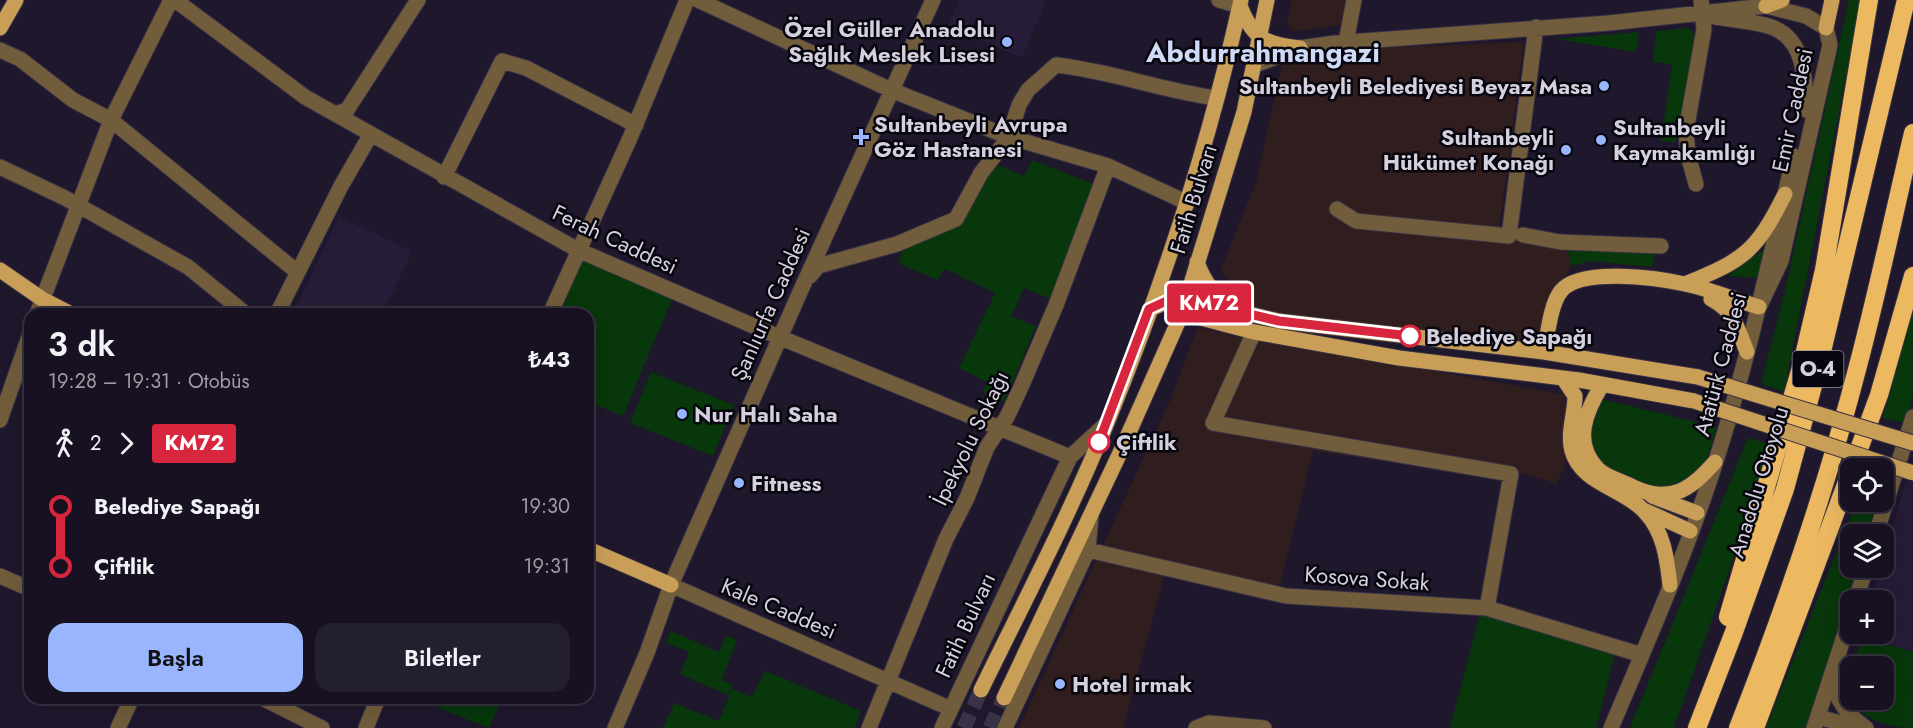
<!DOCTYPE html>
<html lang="tr">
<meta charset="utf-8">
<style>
body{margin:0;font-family:Jost,sans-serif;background:#241f2e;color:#f1f3f6;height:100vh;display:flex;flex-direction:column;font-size:22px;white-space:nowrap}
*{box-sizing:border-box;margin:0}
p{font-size:20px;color:#9e9da5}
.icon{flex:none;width:33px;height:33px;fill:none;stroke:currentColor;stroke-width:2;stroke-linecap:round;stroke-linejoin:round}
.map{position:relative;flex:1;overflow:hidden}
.drawer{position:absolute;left:24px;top:308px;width:570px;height:396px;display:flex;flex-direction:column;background:#171121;border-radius:18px;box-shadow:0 6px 24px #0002,0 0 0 2px #36313f}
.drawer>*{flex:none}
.badge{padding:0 12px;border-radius:4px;font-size:21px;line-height:39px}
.tools{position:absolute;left:1840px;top:458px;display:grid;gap:12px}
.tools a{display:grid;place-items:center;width:54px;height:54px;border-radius:12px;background:#171121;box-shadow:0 6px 24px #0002,0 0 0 2px #36313f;font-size:30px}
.map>.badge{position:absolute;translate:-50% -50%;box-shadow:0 0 0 3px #fff}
.legs{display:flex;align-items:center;gap:9px;height:66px;padding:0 24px;font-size:20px}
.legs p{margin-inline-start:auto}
.summary{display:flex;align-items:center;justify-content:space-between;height:102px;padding:0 24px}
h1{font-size:33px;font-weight:600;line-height:45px}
.primary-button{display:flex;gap:12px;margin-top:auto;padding:12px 24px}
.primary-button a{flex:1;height:69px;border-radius:18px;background:#99b5fd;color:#111;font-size:24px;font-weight:600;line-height:69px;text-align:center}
.primary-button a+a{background:#241f2e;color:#f1f3f6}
ul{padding:0 24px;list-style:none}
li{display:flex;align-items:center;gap:21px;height:60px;font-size:22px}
li i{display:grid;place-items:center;width:9px;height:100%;margin:0 8px;background:currentColor}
li i::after{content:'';width:15px;height:15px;margin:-8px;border:4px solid;border-radius:50%;background:#171121}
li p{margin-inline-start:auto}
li:first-child i{background:linear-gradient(#0000 50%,currentColor 0)}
li:last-child i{background:linear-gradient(currentColor 50%,#0000 0)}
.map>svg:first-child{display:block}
.commercial{fill:#301d1d}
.built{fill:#271c37}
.green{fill:#07370a}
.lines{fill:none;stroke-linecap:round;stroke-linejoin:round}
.major-tunnel{stroke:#3a3347;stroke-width:15;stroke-dasharray:15 8;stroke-linecap:butt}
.minor-casing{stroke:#383145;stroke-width:17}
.major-casing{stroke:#383145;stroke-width:17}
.highway-casing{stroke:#383145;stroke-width:20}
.minor{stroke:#715d3c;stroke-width:15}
.major{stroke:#c99f57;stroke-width:15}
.highway{stroke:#ecb961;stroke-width:18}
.major-bridge-casing{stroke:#383145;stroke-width:17;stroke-linecap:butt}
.major-bridge{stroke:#c99f57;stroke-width:15}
.line-1-casing{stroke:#fff;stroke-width:14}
.line-1{stroke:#d7263d;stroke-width:9}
.poi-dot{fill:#99b5fd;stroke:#07050d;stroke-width:2}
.stop-1-dot{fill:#fff;stroke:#d7263d;stroke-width:3}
.labels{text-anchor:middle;stroke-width:5;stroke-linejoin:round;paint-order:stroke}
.shield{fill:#07050d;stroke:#97939f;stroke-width:1.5}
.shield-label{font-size:21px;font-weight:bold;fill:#d5d0de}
.poi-label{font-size:22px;font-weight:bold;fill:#d5d0de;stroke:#07050d;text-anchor:start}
.street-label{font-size:22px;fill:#d5d0de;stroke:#07050d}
.stop-label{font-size:22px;font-weight:bold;fill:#d5d0de;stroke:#07050d;text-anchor:start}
.district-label{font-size:28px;font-weight:bold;fill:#cedaf6;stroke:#07050d}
</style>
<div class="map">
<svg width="1913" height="728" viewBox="0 0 1913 728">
<rect width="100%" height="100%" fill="#1f172c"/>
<path class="commercial" d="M1292,0H1350L1345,24L1294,32L1287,23Z
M1524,42L1499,230L1515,239L1567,247L1571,266L1539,338L1513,342L1260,312L1220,271L1256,182L1282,64L1340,49Z
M1197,328L1572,396L1566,463L1557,484L1519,472L1517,480L1313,451L1280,585L1164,577L1123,728H1019L1171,398Z"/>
<path class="built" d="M959,0H1040L1046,3L1022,57L948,27Z
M339,217L412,251L383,313H293Z
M1906,480L1913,483V652L1862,637L1863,633H1884V600H1872L1881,567H1884V558Z"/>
<path class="green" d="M1849,0H1861L1784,392L1761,384L1785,290Z
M1688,28L1697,37L1676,142L1661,141L1672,64L1653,62L1656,31Z
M1639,32L1636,52L1556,39Z
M1032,160L1096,185L1050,299L1024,288L1011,317L1036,326L1004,402L983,392L987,382L959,368L995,293L945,269L937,280L898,263L905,245L962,220L995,164L1024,176Z
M1770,245L1763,278L1727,276Z
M1567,247L1656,248L1652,267L1591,261L1571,266Z
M582,259L672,299L623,416L588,402V314H560Z
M1913,310V395L1905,423L1883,418Z
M651,372L734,405L713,456L630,423Z
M1601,399L1717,427C1712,440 1706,468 1698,478C1671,514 1583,471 1588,428C1589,419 1598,407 1601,399Z
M1748,438L1768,443L1757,491L1674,728H1630Z
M1857,501H1880L1869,534H1851V567H1860L1806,728H1766Z
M1480,614L1615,653L1596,728H1450Z
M671,631L719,652L726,635L737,640L722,680L733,685L728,695L680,674L689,652L666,643Z
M1862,637L1913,652V728C1885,728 1864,718 1846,698L1851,670V699H1884V666H1852Z
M765,671L861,711L855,728H663L674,703L719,721L732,689L752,697Z
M420,698H502L489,728L419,700Z"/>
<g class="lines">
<path class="major-tunnel" d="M964,728L981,690
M990,728L1004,698"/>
<defs>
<path id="minor" d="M175,0L305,97L578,250L779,337L1070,457
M698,0L891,90L1009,137L1108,166L1188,203
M1219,0L1240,6
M1715,17C1732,20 1760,22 1774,28C1806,42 1805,81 1806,110
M1346,42L1354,0
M0,50L20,59L73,100L111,120L296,271
M1255,65L1300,48L1335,43L1609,23L1766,6L1806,16L1826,28L1830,45L1781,261L1759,307
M335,114L347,110L418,0
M0,167L65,198L188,267L246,314
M444,177L502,61L526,68L636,125
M1696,184L1688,155L1686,131L1704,29L1701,0
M1337,209L1356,221L1509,236L1536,27
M1523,235L1560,242L1661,246
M810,276L818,266L897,244L956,219L981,173L1009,137L1019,105L1028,90L1056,65C1112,71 1162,91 1217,98
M37,314L111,120L171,0
M277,314L341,186L371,134
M550,314L630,138L687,0
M1254,332L1213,423L1511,474L1487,608
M0,420L30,334
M1876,534L1913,417
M1088,550L1286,596L1487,608L1642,655
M0,576L30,589
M671,585L951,709
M1856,600L1866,567
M1833,675C1834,700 1847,714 1866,728
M262,698L322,728
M1818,717L1859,728
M118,728L132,698
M366,728L378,698
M615,728L647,653L671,585L800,292L933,0
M869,728L946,539L967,498L987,447L1007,417L1021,387L1056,305L1108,166
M942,728L1070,457L1107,423
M1005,728L1088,550L1091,516
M1196,728L1209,723L1264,728
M1611,728C1650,636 1691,543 1720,448C1750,352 1771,253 1794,156
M1814,728L1851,615"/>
<path id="major" d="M1240,6C1253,39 1265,44 1300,48
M1766,6L1782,0
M0,28L16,0
M1826,28L1832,0
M1197,262C1204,281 1214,297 1234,304
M0,270L42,299L71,314
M1685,284C1744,260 1756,252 1785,194
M1711,299C1735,312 1737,327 1747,352
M1150,309L1173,299H1186L1279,321L1544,352L1698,377
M1182,313L1254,332L1399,358L1579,380L1694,401
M1544,352C1548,334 1550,305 1561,291C1580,267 1658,278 1685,284C1710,289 1735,300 1759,307
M1563,378L1575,396C1575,413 1567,434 1572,451C1581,484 1625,489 1645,512C1664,532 1667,559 1670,585
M1602,385C1586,411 1572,443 1598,469C1605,476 1618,480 1627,484C1644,493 1660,498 1680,491C1694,485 1705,473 1715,462
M1652,496L1697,513
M1646,511L1690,531
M588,549L671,585
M981,690C1024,602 1070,514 1107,423C1163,286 1209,145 1241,0
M1004,698L1119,455L1182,313L1244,112L1267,0"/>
<path id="highway" d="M1852,468L1879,395L1913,276
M1728,617L1802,364L1824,270L1869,0
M1697,728L1734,632L1785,489L1819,364L1906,0
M1738,728C1785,609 1827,486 1859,362C1879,286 1895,209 1913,133
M1755,728L1851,471"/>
</defs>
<use href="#minor" class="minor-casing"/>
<use href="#major" class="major-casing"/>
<use href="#highway" class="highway-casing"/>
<use href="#minor" class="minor"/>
<use href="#major" class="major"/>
<use href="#highway" class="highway"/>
<defs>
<path id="major-bridge" d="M1698,377L1913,443
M1694,401L1913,473"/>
</defs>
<use href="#major-bridge" class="major-bridge-casing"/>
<use href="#major-bridge" class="major-bridge"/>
</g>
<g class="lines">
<defs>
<path id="line-1" d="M1099,442L1149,309L1173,298L1186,299L1279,321L1410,336"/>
</defs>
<use href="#line-1" class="line-1-casing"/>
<use href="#line-1" class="line-1"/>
</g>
<g class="poi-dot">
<circle cx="1007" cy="42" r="6"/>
<circle cx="1604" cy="86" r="6"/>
<path d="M858 128h6v6h6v6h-6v6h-6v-6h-6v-6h6z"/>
<circle cx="1601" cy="140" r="6"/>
<circle cx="1566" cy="150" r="6"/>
<circle cx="682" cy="414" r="6"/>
<circle cx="739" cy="483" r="6"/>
<circle cx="1060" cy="684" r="6"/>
</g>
<g class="stop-1-dot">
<circle cx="1410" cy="336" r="10"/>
<circle cx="1099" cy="442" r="10"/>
</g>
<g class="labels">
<rect class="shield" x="1792.5" y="351" width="51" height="36" rx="4.5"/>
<g class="shield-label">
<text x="1818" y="376">O-4</text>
</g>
<g class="poi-label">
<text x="995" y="37" text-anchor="end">Özel Güller Anadolu<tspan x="995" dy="25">Sağlık Meslek Lisesi</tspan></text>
<text x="1592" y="94" text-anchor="end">Sultanbeyli Belediyesi Beyaz Masa</text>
<text x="874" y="132">Sultanbeyli Avrupa<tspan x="874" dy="25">Göz Hastanesi</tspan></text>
<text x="1613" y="135">Sultanbeyli<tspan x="1613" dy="25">Kaymakamlığı</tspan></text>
<text x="1554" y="145" text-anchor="end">Sultanbeyli<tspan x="1554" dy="25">Hükümet Konağı</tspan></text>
<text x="694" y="422">Nur Halı Saha</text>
<text x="751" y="491">Fitness</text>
<text x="1072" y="692">Hotel irmak</text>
</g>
<g class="street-label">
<text transform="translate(1792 110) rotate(-78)" y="8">Emir Caddesi</text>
<text transform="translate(1193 199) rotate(-73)" y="8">Fatih Bulvarı</text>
<text transform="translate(615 239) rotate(25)" y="8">Ferah Caddesi</text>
<text transform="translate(770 304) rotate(-66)" y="8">Şanlıurfa Caddesi</text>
<text transform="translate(1720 364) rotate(-75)" y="8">Atatürk Caddesi</text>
<text transform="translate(970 438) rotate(-64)" y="8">İpekyolu Sokağı</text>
<text transform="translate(1758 482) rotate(-73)" y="8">Anadolu Otoyolu</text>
<text transform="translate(1367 578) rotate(4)" y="8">Kosova Sokak</text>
<text transform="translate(779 608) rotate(23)" y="8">Kale Caddesi</text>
<text transform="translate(965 625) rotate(-65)" y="8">Fatih Bulvarı</text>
</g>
<g class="stop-label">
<text x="1426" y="344">Belediye Sapağı</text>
<text x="1116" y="450">Çiftlik</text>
</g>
<g class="district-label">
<text x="1263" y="62">Abdurrahmangazi</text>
</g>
</g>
</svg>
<div class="tools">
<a><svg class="icon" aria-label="locate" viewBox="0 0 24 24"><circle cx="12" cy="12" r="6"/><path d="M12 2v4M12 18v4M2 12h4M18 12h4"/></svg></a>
<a><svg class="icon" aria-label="layers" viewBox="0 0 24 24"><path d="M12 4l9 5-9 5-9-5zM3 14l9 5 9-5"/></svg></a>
<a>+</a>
<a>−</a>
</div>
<b class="badge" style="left:1209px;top:303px;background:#d7263d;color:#fff">KM72</b>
<section class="drawer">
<div class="summary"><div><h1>3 dk</h1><p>19:28 – 19:31 · Otobüs</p></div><b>₺43</b></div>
<div class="legs"><svg class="icon" aria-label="walk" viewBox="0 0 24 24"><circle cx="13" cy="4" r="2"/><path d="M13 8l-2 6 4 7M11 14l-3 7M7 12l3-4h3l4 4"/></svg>2<svg class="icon" aria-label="forward" viewBox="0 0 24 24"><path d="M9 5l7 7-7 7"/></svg><b class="badge" style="background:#d7263d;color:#fff">KM72</b></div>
<ul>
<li><i style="color:#d7263d"></i><b>Belediye Sapağı</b><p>19:30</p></li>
<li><i style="color:#d7263d"></i><b>Çiftlik</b><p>19:31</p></li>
</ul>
<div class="primary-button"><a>Başla</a><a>Biletler</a></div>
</section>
</div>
